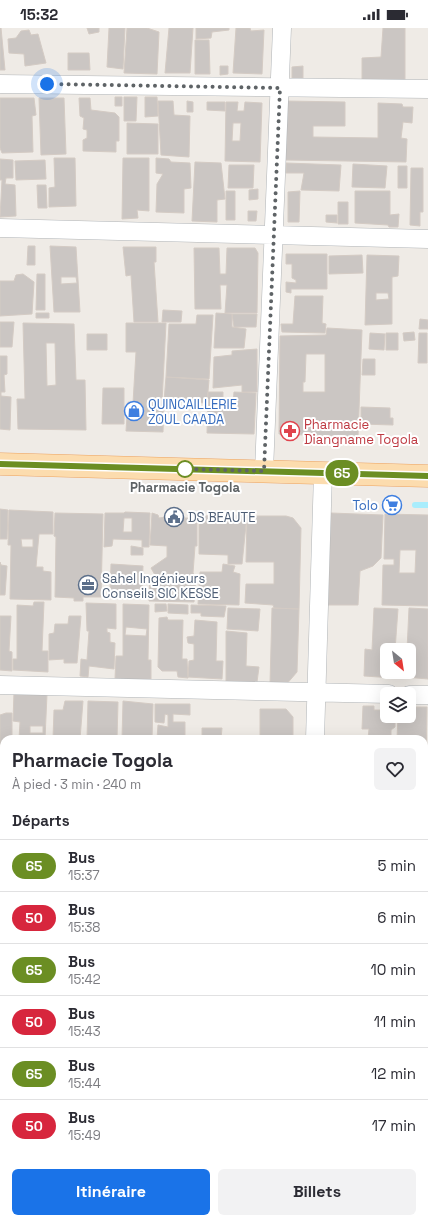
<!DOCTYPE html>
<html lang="fr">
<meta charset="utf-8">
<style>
body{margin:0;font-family:"Space Grotesk",sans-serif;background:#f2f2f3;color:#2b2b33;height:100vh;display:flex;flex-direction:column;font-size:15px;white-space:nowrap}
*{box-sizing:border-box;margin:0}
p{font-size:13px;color:#7c7c81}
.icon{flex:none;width:22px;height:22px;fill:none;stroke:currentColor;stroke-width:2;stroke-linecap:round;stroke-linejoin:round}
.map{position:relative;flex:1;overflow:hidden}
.drawer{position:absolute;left:0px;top:707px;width:428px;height:488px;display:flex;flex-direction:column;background:#fff;border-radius:12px 12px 0 0;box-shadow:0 4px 16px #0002}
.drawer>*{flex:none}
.badge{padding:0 8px;border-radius:13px;font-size:14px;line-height:26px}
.needle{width:26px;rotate:150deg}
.controls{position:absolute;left:380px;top:615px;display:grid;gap:8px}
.controls a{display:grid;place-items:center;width:36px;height:36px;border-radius:6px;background:#fff;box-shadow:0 4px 16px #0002;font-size:20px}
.you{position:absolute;width:20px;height:20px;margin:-10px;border:3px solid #fff;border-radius:50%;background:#1a73e8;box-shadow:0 0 0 6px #1a73e833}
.map>.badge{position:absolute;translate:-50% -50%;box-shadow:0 0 0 2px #fff}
h2{padding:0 12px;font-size:15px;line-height:36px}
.round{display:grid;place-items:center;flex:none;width:42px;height:42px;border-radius:6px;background:#f2f2f3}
.headline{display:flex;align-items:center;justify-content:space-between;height:68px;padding:0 12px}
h1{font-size:19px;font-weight:700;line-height:30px}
.action{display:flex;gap:8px;margin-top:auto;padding:8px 12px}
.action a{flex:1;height:46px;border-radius:6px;background:#1a73e8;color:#fff;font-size:16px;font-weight:700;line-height:46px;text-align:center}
.action a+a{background:#f2f2f3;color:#2b2b33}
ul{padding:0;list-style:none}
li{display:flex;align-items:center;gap:12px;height:52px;padding:0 12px;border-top:1px solid #e1e1e2}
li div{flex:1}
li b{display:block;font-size:15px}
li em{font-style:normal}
li .badge{min-width:44px;font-weight:700;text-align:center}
.status{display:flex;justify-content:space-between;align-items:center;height:28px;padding:0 20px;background:#fff;direction:ltr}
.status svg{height:11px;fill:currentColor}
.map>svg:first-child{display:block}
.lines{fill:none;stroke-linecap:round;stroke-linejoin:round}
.stream{stroke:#a9edfc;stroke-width:6}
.building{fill:#cbc6c3;stroke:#d4cbc4;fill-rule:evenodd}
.minor-casing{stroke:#b1b5b8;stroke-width:19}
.primary-casing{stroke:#eca362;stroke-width:23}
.minor{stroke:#fff;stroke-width:18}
.primary{stroke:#fcdcae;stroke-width:22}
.line-casing{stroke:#fff;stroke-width:9}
.line{stroke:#6b8e23;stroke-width:6}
.walk{stroke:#5e6366;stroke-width:4;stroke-dasharray:0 7.2}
.stop-dot{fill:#fff;stroke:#6b8e23;stroke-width:2}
.labels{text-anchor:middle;stroke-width:4;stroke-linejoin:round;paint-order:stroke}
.shop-label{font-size:13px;fill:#366cbe;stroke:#fff;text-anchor:start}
.health-label{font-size:13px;fill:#be3a42;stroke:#fff;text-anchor:start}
.stop-label{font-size:13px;font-weight:bold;fill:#5e6366;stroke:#fff}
.service-label{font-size:13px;fill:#4e5e75;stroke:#fff;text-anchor:start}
</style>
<div class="status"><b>15:32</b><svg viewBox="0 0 49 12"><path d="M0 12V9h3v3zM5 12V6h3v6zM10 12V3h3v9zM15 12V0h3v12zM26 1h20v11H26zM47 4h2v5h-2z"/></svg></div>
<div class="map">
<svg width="428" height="1195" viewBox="0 0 428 1195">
<rect width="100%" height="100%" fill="#efebe6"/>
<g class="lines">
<path class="stream" d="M415,477H428"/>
</g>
<path class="building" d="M0,0H1L5,42H0Z
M87,0H99V4L89,6Z
M109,0H125L123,41L107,39Z
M127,0H147L159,4L157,46L124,45Z
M169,0H193L190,45H165Z
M196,0H229V2L212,4L211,10L196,11Z
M236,0H250L251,3L264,2L262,46L233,45Z
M383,0H405V54L362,53V30L381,29Z
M29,2L31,7L38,6L46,35L25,38L24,26L9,25L8,11L16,10L21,3Z
M195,12H209L210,46H195Z
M68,25H89L90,42H68Z
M220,38H228V46L220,47Z
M303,38V53H292V39Z
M115,69H122V78H115Z
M124,69H137L136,93H124Z
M145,69H157L158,88L145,89Z
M0,70H34L36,87L32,88L33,124L2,125L0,120Z
M39,70H64L66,126L41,127Z
M79,70H90L91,82L115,85L119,89V113H116V124L83,123V112L87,110V102L83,101L84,90L80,88Z
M158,73H173L174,87L190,88L189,129L161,127Z
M187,73L193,74V84H187Z
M286,73L345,74V98H313V109L378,110V75L402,76L403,79H413L412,95L403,94L401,110L407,111L406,134L285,132Z
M207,74H225V83L207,82Z
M226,74H238L237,83H244L245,74L262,75L260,134L225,133ZM233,95H241L240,113H232Z
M127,95L158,96V126H127Z
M54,130H75L76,178L49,179V160L55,159Z
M123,130H149V183L137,182L138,190L122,191Z
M156,130L169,131L171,134L190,135L191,160L184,161V185L156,184L157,156L163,146L156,145Z
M0,131L13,132V150H6L5,156L15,157L16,188L0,189L2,152H0Z
M45,132L46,151L16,152L15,133Z
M195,134L221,135L225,171L217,172V194L192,193Z
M286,135L341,137L339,163L301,162L304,145H286Z
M353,136L387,138L385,160L352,159Z
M229,137H254L253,160H228Z
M398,138H407V160H398Z
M411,140H423V184H420V198L410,197Z
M37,157H46L47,180H38Z
M258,161V171L249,172V162Z
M226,163H235V192H226Z
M300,163L299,194H288V164Z
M355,163H390V187L399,186L398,199H389L388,197L355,195Z
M338,174H348V196H338Z
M248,183H257L256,193H248Z
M326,187H337V195L326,194Z
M28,218H35V237H27Z
M50,218L76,219L80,284H54ZM61,249H76L77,255L61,256Z
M123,219H156V234H154L158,294H134L131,247L126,248Z
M194,220H219L220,246H226L227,220H255L258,225L257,285H225L227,257H220L221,281H195Z
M286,226H327V261H291V265L286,264V254L296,255V252L292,250V236H286Z
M362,227L363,245L329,246V228Z
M367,227L399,228L398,248L392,249V296L365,297ZM376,265H388L389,271L376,272Z
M23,246L34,254L32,286L0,288V253H14L16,247Z
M37,246H45V282H36Z
M295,268H323L322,295L326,296L325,305L282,304L281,296H293Z
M163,282L182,283L181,294H162Z
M36,285H49V290H36Z
M216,285L232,286V299L246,301L244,320H214Z
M232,286H257L256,299H234Z
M197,287H213L209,351L166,349L169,296H196Z
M420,291L428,292V301H419Z
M0,294H14L12,319H0Z
M23,295L74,296L76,352H85L86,402L18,401L17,371H25ZM46,315H55L56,357L47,358Z
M126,295H166L162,374L164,376L163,404L126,403L128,374L133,375L136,324H126Z
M327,300L362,302L358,409L279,406L280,308L326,307ZM306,326H325V364H303V354H305Z
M414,304L415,312L404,313L403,305Z
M370,305L385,306L384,322L369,321Z
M386,305H398V322H386Z
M419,305H427V335H418Z
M87,306H107V322H87Z
M257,321V364H242V357L213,360L214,329L232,327V323Z
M0,328H7V346L4,347L5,364H1V368L11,369L10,402L0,401Z
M363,331H375V347H362Z
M166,349L209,352L207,375L164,373Z
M103,360H124V396H102Z
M208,364H223V376L233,375L234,364L256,365L254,406L207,405Z
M361,379L390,380V390H393V397L361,396Z
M0,481L8,482L7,511H0Z
M9,482L53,484V506H39L36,539H43V543L51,544V572L10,571L11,517H8ZM21,511H33V519H22Z
M125,484L150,485L149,519H142V512L113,511L112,518L104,519L105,485H124ZM124,490H132V504H123Z
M55,485L103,486L101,569H83V573H74V570L55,569L56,509L54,508Z
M152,485L158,487L159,490L166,489L168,487L181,486L182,490H190L191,488H197V518H195L193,545L196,549L194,574L149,573L150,552L155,547L151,540L167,529V518L150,517Z
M331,485L383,487L381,530L373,538L360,543L358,577H328Z
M385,486L428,487V578L382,577L383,537H394V531H384ZM400,522H416L415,545H399Z
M247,487L242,536H228V527L199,526V488Z
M247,488H286L293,490L301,500L299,581L274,580L273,577L245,575L246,556H274V534H246Z
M131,518L143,520V527H131Z
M0,534L1,537L7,538L5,567H0Z
M111,536L143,538L142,561L136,564L137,570H125L124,566H110Z
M223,536L235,538L233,544L240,546L239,577L198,576L200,544H222Z
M34,574H44L42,623H48V644L13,642V631H17V577L33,578Z
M86,575L116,576V601L107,600V604L110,605V614L115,615L114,641L89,638L88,649L80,648L81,631L87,632L89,603H87Z
M123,576L149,577L148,632H151V653L115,651L116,628H123ZM126,599L147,601L146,608L125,607Z
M155,576H166L167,583L155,584Z
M168,576L188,577V586L168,585Z
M191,577L226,578L224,589L201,588V585H191Z
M228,580L260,581L258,603L227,601Z
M272,580L299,581L297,644L285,658L270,656Z
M374,580L398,581L395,622H387V644H394V650L364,648L365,621L372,622Z
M409,580L428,581V651L405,649V644H409V622H407Z
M0,588H11L9,623L12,624V643L0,642Z
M69,588H81L77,635H64V631L49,632V606L54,605L55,596H68Z
M167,589L168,592H183L182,631H187L188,650L178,649L177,643H162L158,639L159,590Z
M195,592L217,594L216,633H223L222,651L188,649L189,633L194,632V616L188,615L187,609L194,608Z
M226,603L247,605L246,638L259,639L257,654H226Z
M14,664L47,666L45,711H19L20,694L13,693ZM30,698H43V705H30Z
M65,673H83L80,711H53L54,682H63Z
M88,673L118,674L117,711H87Z
M123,673L153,676L152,711H122Z
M155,676H190V687L173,686V694H185V711H157L158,697L168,699V687L165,686L164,695L155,694Z
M363,678H374V682H385L387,688H395V699L391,702V711H368L369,701H362Z
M409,679H427L426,744H424V711H397L398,688H409Z
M260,681H286L293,689V711H260Z
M6,685H12V710L14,711H4V731H0V687Z
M202,700H222L221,711H202Z
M0,740H4V763H0Z
M424,755H427L428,815H424Z
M0,769H4V792H0Z
M0,795H4V807H0Z
M0,834H4V853H0Z
M0,884H4V898H0Z
M0,915H4V966H0Z
M0,992H4V1011H0Z
M424,1006H428V1022H424Z
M0,1061H4L3,1073H0Z
M424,1074H428V1124H424Z
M0,1075L3,1076L2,1120H0Z
M0,1158H4V1191H33V1194L0,1195Z
M86,1191H104L103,1195H79Z
M125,1191H140V1195H125Z
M145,1191H173V1195H145Z
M178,1191H200L199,1195H178Z
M215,1191H235V1195H215Z
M250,1191H283V1195H250Z
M328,1191H346V1195H325H327Z
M358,1191H391L390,1195H359Z"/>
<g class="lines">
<defs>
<path id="minor" d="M0,56L428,61
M0,200L428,211
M264,443L282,0
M0,657L389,666
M409,667H428
M315,711L323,445
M0,820H4
M424,831H428
M0,982H4
M424,993H428
M0,1144H4
M424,1154H428
M300,1195V1191"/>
<path id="primary" d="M0,436L428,448"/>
</defs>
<use href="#minor" class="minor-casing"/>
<use href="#primary" class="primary-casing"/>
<use href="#minor" class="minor"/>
<use href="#primary" class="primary"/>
</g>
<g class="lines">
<defs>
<path id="line" d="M0,436L428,448"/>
</defs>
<use href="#line" class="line-casing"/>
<use href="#line" class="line"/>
<path class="walk" d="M47,56L280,60L264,443L185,441"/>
</g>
<defs>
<symbol id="shop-ring" viewBox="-11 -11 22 22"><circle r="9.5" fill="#fff" stroke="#3f7fe0" stroke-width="1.5"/><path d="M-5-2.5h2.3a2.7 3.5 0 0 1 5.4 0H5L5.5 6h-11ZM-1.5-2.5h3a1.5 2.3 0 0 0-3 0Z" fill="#3f7fe0"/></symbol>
<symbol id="pharmacy-ring" viewBox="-11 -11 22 22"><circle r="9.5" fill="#fff" stroke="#e0444e" stroke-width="1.5"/><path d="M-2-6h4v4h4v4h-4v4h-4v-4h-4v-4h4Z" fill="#e0444e"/></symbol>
<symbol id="supermarket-ring" viewBox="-11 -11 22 22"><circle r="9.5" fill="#fff" stroke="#3f7fe0" stroke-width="1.5"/><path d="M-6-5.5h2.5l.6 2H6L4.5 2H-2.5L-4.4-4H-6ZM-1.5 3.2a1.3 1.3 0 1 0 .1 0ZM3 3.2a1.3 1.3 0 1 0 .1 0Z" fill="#3f7fe0"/></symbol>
<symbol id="civic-ring" viewBox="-11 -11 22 22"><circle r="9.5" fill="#fff" stroke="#5c6f8a" stroke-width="1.5"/><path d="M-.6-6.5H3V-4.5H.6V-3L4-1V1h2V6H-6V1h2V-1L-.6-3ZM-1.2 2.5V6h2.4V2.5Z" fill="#5c6f8a"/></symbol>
<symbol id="office-ring" viewBox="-11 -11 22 22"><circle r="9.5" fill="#fff" stroke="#5c6f8a" stroke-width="1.5"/><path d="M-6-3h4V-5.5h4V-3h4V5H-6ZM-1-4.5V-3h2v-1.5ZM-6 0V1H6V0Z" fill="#5c6f8a"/></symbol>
</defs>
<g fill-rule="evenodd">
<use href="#shop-ring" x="123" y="372" width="22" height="22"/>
<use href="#pharmacy-ring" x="279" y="392" width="22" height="22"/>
<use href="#supermarket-ring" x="381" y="466" width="22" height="22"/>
<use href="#civic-ring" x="163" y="478" width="22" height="22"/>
<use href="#office-ring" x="77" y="546" width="22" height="22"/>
</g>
<circle class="stop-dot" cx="185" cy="441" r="8"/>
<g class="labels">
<g class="shop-label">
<text x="148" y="381">QUINCAILLERIE<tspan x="148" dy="15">ZOUL CAADA</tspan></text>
<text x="378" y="482" text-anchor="end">Tolo</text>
</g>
<g class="health-label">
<text x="304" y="401">Pharmacie<tspan x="304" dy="15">Diangname Togola</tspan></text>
</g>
<g class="stop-label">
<text x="185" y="464">Pharmacie Togola</text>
</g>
<g class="service-label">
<text x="188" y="494">DS BEAUTE</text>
<text x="102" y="555">Sahel Ingénieurs<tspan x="102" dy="15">Conseils SIC KESSE</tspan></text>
</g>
</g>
</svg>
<div class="controls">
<a><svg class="needle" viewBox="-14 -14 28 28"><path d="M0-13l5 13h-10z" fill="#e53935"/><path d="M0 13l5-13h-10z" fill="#7c7c81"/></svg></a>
<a><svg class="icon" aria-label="layers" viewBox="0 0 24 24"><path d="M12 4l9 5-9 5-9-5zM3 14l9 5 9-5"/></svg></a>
</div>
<div class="you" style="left:47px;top:56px"></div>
<b class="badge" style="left:342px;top:445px;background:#6b8e23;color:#fff">65</b>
<section class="drawer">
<div class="headline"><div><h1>Pharmacie Togola</h1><p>À pied · 3 min · 240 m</p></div><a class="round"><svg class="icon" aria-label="heart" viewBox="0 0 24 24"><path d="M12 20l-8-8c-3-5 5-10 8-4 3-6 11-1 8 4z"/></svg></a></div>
<h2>Départs</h2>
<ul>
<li><span class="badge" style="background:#6b8e23;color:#fff">65</span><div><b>Bus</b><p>15:37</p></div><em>5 min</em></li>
<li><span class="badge" style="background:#d7263d;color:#fff">50</span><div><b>Bus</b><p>15:38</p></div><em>6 min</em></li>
<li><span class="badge" style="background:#6b8e23;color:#fff">65</span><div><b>Bus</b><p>15:42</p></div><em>10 min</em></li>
<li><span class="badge" style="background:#d7263d;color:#fff">50</span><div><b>Bus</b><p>15:43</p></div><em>11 min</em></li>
<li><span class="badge" style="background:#6b8e23;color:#fff">65</span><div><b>Bus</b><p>15:44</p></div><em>12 min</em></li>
<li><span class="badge" style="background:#d7263d;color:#fff">50</span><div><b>Bus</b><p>15:49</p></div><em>17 min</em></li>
</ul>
<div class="action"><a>Itinéraire</a><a>Billets</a></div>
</section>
</div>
